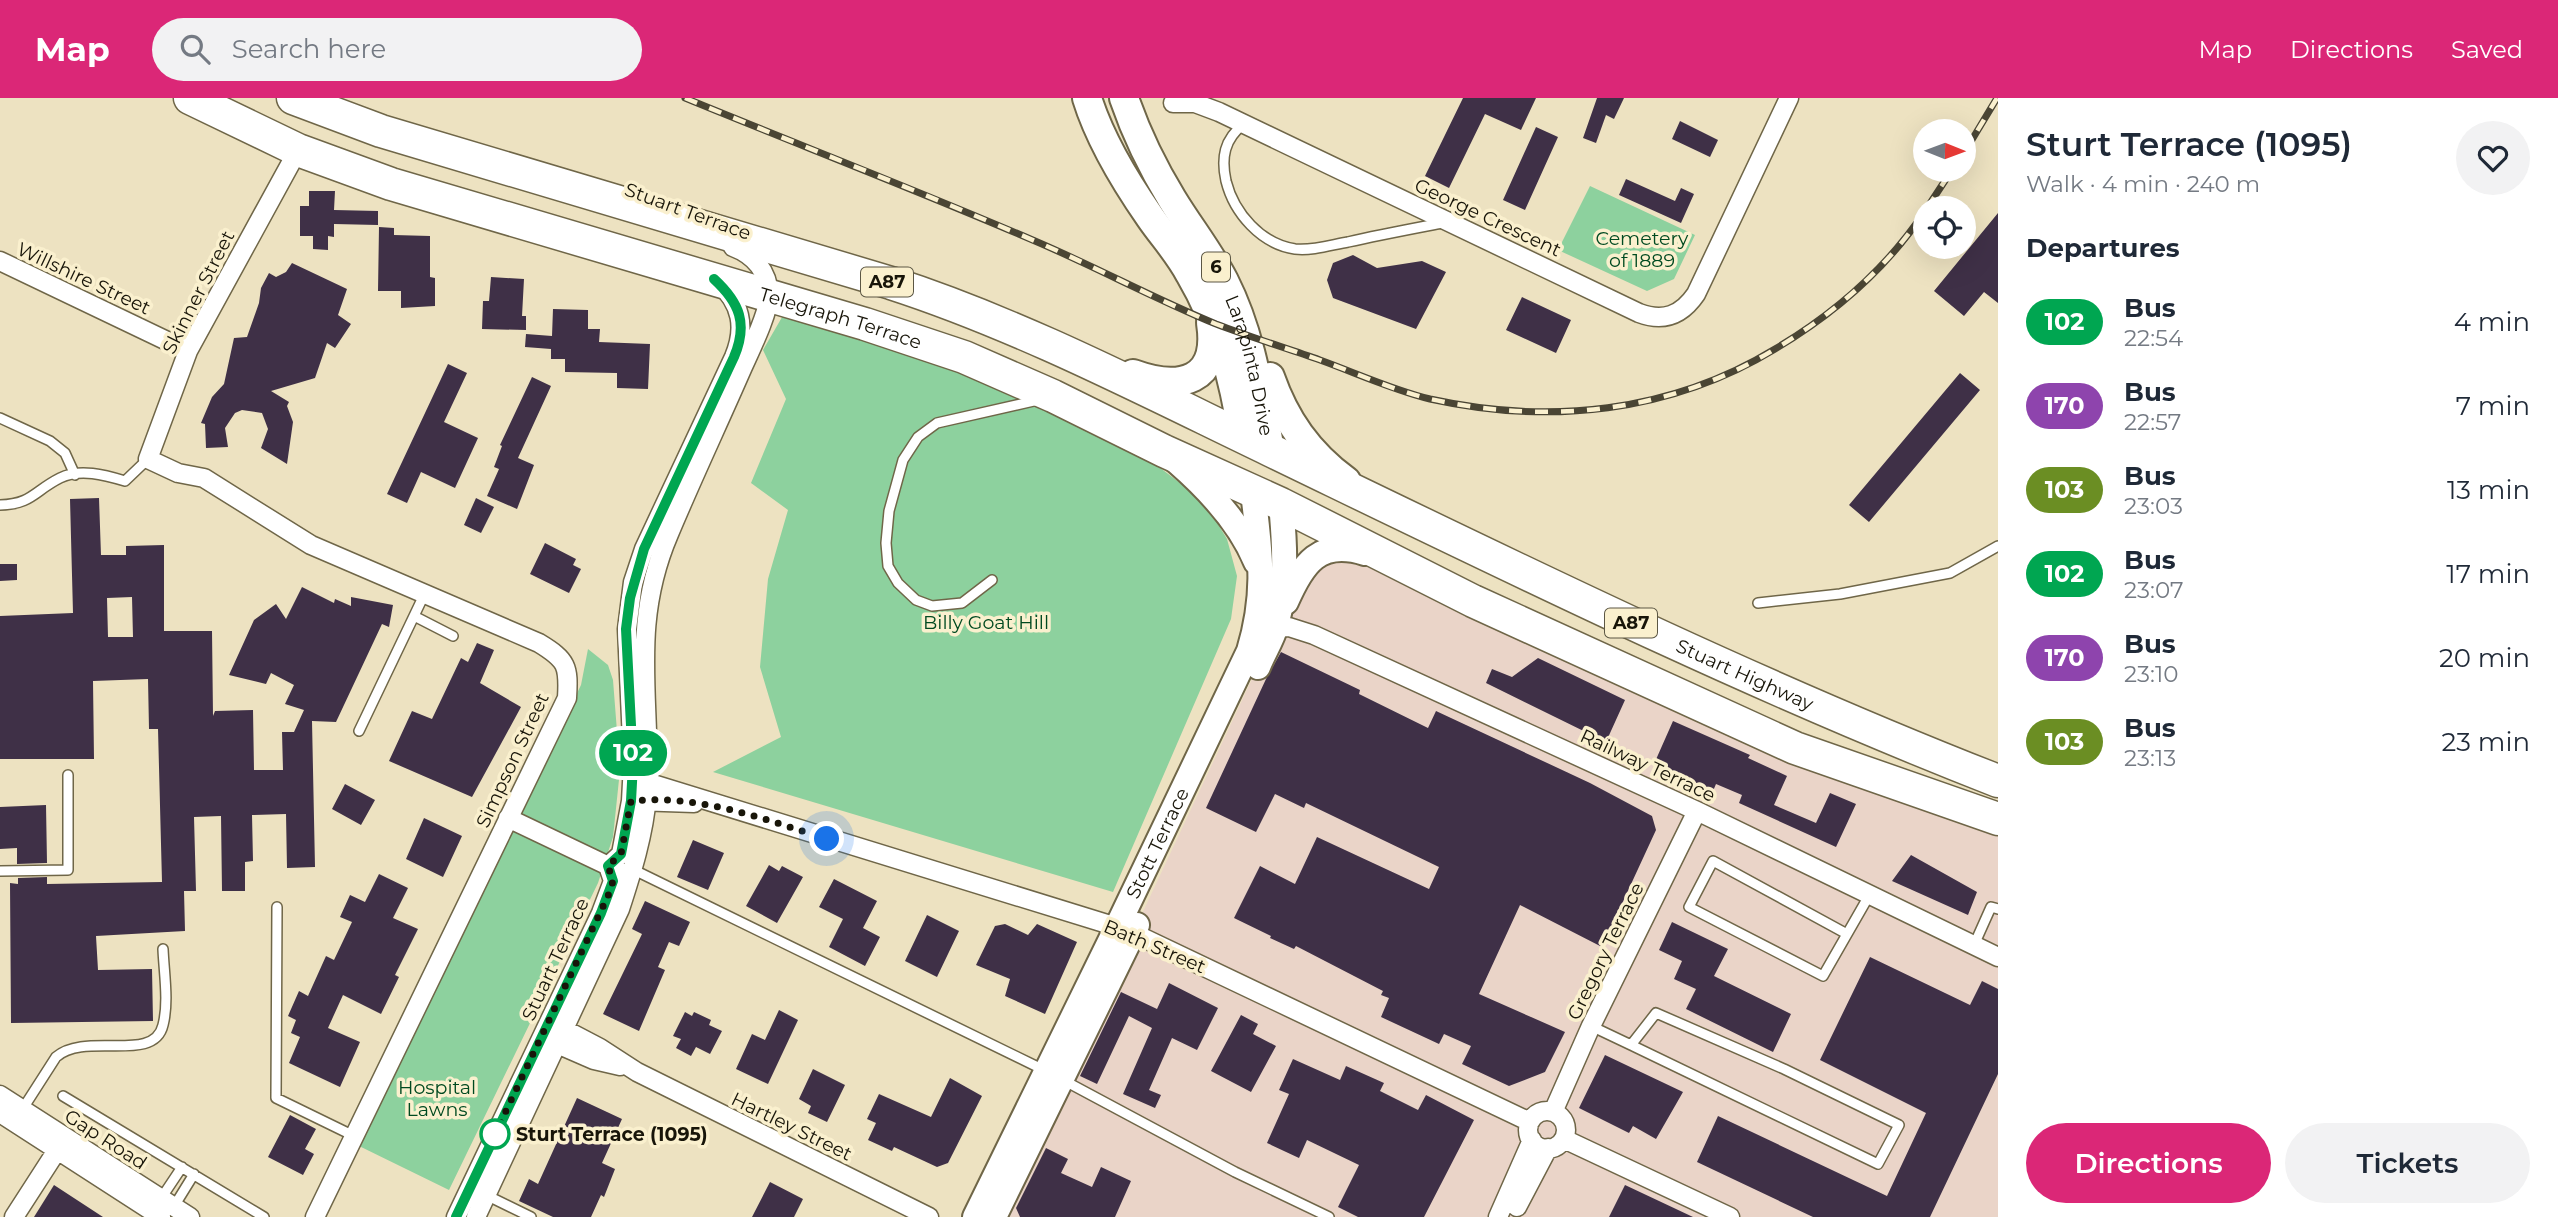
<!DOCTYPE html>
<meta charset="utf-8">
<style>
body{margin:0;font-family:Montserrat,sans-serif;background:#f2f2f3;color:#1f2937;height:100vh;display:flex;flex-direction:column;font-size:26px;white-space:nowrap}
*{box-sizing:border-box;margin:0}
p{font-size:23px;color:#747a83}
.icon{flex:none;width:38px;height:38px;fill:none;stroke:currentColor;stroke-width:2;stroke-linecap:round;stroke-linejoin:round}
.map{position:relative;flex:1;overflow:hidden}
.panel{display:flex;flex-direction:column;background:#fff;width:560px}
.panel>*{flex:none}
.badge{padding:0 14px;border-radius:23px;font-size:24px;line-height:46px}
.needle{width:46px;rotate:91deg}
.controls{position:absolute;left:1913px;top:21px;display:grid;gap:14px}
.controls a{display:grid;place-items:center;width:63px;height:63px;border-radius:50%;background:#fff;box-shadow:0 7px 28px #0002;font-size:35px}
.you{position:absolute;width:35px;height:35px;margin:-18px;border:5px solid #fff;border-radius:50%;background:#1a73e8;box-shadow:0 0 0 10px #1a73e833}
.map>.badge{position:absolute;translate:-50% -50%;box-shadow:0 0 0 4px #fff}
h2{padding:0 28px;font-size:26px;line-height:63px}
.round{display:grid;place-items:center;flex:none;width:74px;height:74px;border-radius:37px;background:#f2f2f3}
.overview{display:flex;align-items:center;justify-content:space-between;height:119px;padding:0 28px}
h1{font-size:33px;font-weight:600;line-height:52px}
.primary-button{display:flex;gap:14px;margin-top:auto;padding:14px 28px}
.primary-button a{flex:1;height:80px;border-radius:42px;background:#db2777;color:#fff;font-size:28px;font-weight:600;line-height:80px;text-align:center}
.primary-button a+a{background:#f2f2f3;color:#1f2937}
ul{padding:0;list-style:none}
li{display:flex;align-items:center;gap:21px;height:84px;padding:0 28px}
li div{flex:1}
li b{display:block;font-size:26px}
li em{font-style:normal}
li .badge{min-width:77px;font-weight:700;text-align:center}
header{display:flex;align-items:center;gap:42px;box-sizing:border-box;height:98px;padding:0 35px;background:#db2777;color:#fff}
header strong{font-size:33px}
nav{display:flex;gap:38px;margin-inline-start:auto;font-size:24px}
.search{width:490px;height:63px;background:#f2f2f3;display:flex;align-items:center;gap:18px;box-sizing:border-box;padding:0 24px;border-radius:38px;color:#747a83;font-size:26px}
main{display:flex;flex:1;min-height:0}
.map>svg:first-child{display:block}
.commercial{fill:#ead4c8}
.green{fill:#8dd19e}
.building{fill:#3f3047;fill-rule:evenodd}
.lines{fill:none;stroke-linecap:round;stroke-linejoin:round}
.lane-casing{stroke:#6f6648;stroke-width:12}
.street-casing{stroke:#6f6648;stroke-width:21}
.secondary-casing{stroke:#6f6648;stroke-width:28}
.primary-casing{stroke:#6f6648;stroke-width:32}
.highway-casing{stroke:#6f6648;stroke-width:35}
.lane{stroke:#fff;stroke-width:9}
.street{stroke:#fff;stroke-width:18}
.secondary{stroke:#fff;stroke-width:24}
.primary{stroke:#fff;stroke-width:28}
.highway{stroke:#fff;stroke-width:32}
.rail-casing{stroke:#4a4534;stroke-width:7}
.rail{stroke:#faf0ce;stroke-width:4.5;stroke-dasharray:13;stroke-linecap:butt}
.line-casing{stroke:#fff;stroke-width:16}
.line{stroke:#00a651;stroke-width:10}
.walk{stroke:#181509;stroke-width:7;stroke-dasharray:0 12.6}
.stop-dot{fill:#fff;stroke:#00a651;stroke-width:3.5}
.labels{text-anchor:middle;stroke-width:7;stroke-linejoin:round;paint-order:stroke}
.shield{fill:#faf0ce;stroke:#5c5744;stroke-width:2}
.shield-label{font-size:18px;font-weight:bold;fill:#181509}
.street-label{font-size:19px;fill:#181509;stroke:#faf0ce}
.park-label{font-size:19px;fill:#004a20;stroke:#faf0ce}
.stop-label{font-size:19px;font-weight:bold;fill:#181509;stroke:#faf0ce;text-anchor:start}
</style>
<header>
<strong>Map</strong>
<div class="search"><svg class="icon" aria-label="search" viewBox="0 0 24 24"><circle cx="10" cy="10" r="6"/><path d="M15 15l6 6"/></svg>Search here</div>
<nav><a>Map</a><a>Directions</a><a>Saved</a></nav>
</header>
<main>
<div class="map">
<svg width="1998" height="1119" viewBox="0 0 1998 1119">
<rect width="100%" height="100%" fill="#ede2c1"/>
<path class="commercial" d="M1338,450L1998,721V1119H994L1133,835L1252,581L1293,489Z"/>
<path class="green" d="M1590,88L1695,137L1674,181L1647,193L1558,152Z
M785,214L885,234L1139,354L1204,403L1227,441L1237,478L1231,521L1113,794L713,674L781,639L760,569L768,481L788,412L751,385L786,301L763,252Z
M588,551L608,567L613,582L620,672L613,739L598,785L449,1092L357,1047L581,587Z"/>
<path class="building" d="M1463,0H1536L1521,32L1485,16L1449,90L1425,78Z
M1597,0H1624L1614,21L1606,17L1596,45L1583,40Z
M1680,23L1718,42L1710,59L1672,41Z
M1536,29L1558,39L1525,112L1503,102Z
M1626,81L1675,103L1681,90L1694,96L1681,125L1619,97Z
M309,93H335L334,112L378,113V127L334,126V139L328,138V152L313,151V138H300V108H309Z
M1998,115V205L1984,194L1964,218L1934,193Z
M379,129L394,130V137L430,138V179L435,180V208L401,210V193H378Z
M1353,157L1377,170L1422,163L1446,174L1416,231L1333,200L1327,182L1333,165Z
M292,165L347,191L338,217L351,226L335,250L327,245L315,280L271,293L289,304L287,308L293,324L287,366L261,350L268,331L262,315L242,312L235,315L225,330L228,349L206,350L205,326L201,325L212,299L224,286L234,240L247,239L259,205L261,190L269,175L276,179L286,174Z
M491,179L524,181L522,218H526V232L482,231L483,203H489Z
M1522,199L1571,222L1556,255L1506,232Z
M553,211L588,212V231H600L599,244L650,246L648,291L617,290V275L565,274V261H551V251L525,249L526,236L552,238Z
M448,266L467,275L444,324L478,340L455,390L421,374L407,405L387,396Z
M1960,275L1980,292L1869,424L1849,407Z
M532,279L551,288L518,360L534,367L517,411L487,398L499,371L494,369L502,348L500,347Z
M99,400L101,457H126V448L164,447V533H212L213,618L215,613L253,612L254,672H283L282,634H294L304,612L285,606L294,587L271,575L266,586L229,577L254,522L276,506L286,521L302,489L334,505L335,501L351,508V499L393,507L389,529L382,526L336,624L312,623L315,769L287,770L286,716L252,717L253,763L245,764V793H222L221,718L194,719L196,793H184L185,833L96,838L98,872L152,871L153,923L11,925L10,785L18,786V780L47,779V786L162,784L158,631H149L148,581L93,583L94,661H0V518L73,515L70,401ZM132,499L133,539H108L107,500Z
M476,400L494,409L481,435L464,427Z
M545,445L576,461L573,467L581,471L569,495L530,476Z
M0,466H17V482L0,483Z
M477,545L494,552L480,585L521,609L472,699L389,663L412,613L432,621L461,560L468,564Z
M1281,554L1360,592L1359,596L1428,630L1436,613L1590,685L1652,718L1656,732L1602,849L1520,807L1479,896L1565,934L1545,974L1509,988L1462,966L1471,948L1444,936L1439,946L1381,919L1389,900L1381,897L1383,893L1296,848L1294,851L1270,840L1271,838L1234,820L1260,768L1295,786L1317,739L1429,791L1439,769L1306,705L1304,710L1275,696L1256,734L1206,710L1266,581Z
M1538,560L1625,602L1606,644L1486,585L1492,571L1512,579Z
M1673,623L1750,657L1748,660L1787,678L1774,707L1816,725L1830,695L1856,706L1836,749L1739,705L1742,697L1716,686L1713,693L1654,666Z
M345,686L375,702L361,727L332,711Z
M46,707L47,765L17,766V750L0,751V709Z
M424,720L462,738L443,779L406,761Z
M693,742L724,755L708,792L677,779Z
M1911,757L1977,794L1968,817L1892,783Z
M769,767L779,773L782,768L803,779L777,825L746,808Z
M379,776L408,790L393,820L418,831L395,877L399,879L381,916L343,897L328,930L360,944L340,989L289,965L300,939L291,935L296,922L288,918L299,893L308,898L326,858L334,862L352,824L340,819L350,797L365,804Z
M834,781L877,803L863,830L880,839L865,868L829,849L843,821L819,809Z
M645,803L690,824L679,848L669,844L658,869L665,872L639,933L603,916L642,836L632,831Z
M927,817L959,833L937,879L905,863Z
M1672,824L1728,851L1714,878L1791,916L1773,954L1686,911L1696,891L1674,881L1682,863L1659,852Z
M1005,826L1028,837L1037,826L1077,844L1045,916L1005,898L1010,881L976,867L995,828Z
M1870,859L1970,907L1982,883L1998,891V976L1930,1119H1813L1697,1064L1718,1018L1887,1098L1926,1015L1820,962Z
M1169,885L1218,910L1197,952L1172,940L1149,992L1161,997L1155,1010L1123,996L1152,930L1129,918L1097,986L1080,978L1121,894L1157,911Z
M779,912L798,922L768,986L736,971L752,936L765,942Z
M685,914L692,918L694,914L711,922L709,927L722,933L710,956L696,949L691,958L676,950L681,941L673,938Z
M1241,917L1258,926L1253,936L1276,948L1251,994L1211,973Z
M1605,957L1683,994L1656,1041L1633,1028L1629,1035L1579,1010Z
M1293,961L1340,982L1346,968L1384,985L1380,993L1418,1012L1426,997L1474,1022L1424,1119H1358L1338,1109L1359,1067L1307,1042L1299,1060L1267,1045L1289,996L1279,992Z
M813,971L845,987L827,1024L808,1015L811,1008L799,1001Z
M950,980L982,998L948,1065L937,1069L894,1049L892,1053L868,1042L876,1025L867,1021L879,996L931,1019Z
M577,1000L622,1021L602,1065L615,1071L604,1099L601,1097L591,1119H553L519,1103L529,1081L538,1086Z
M290,1017L316,1031L305,1051L314,1056L303,1077L268,1059Z
M1046,1050L1068,1061L1061,1075L1092,1089L1101,1069L1131,1083L1115,1119H1020L1016,1110Z
M770,1084L803,1101L794,1119H752Z
M54,1087L103,1119H34Z
M1625,1087L1693,1119H1609Z"/>
<g class="lines">
<defs>
<path id="lane" d="M1244,26C1224,41 1221,60 1226,83C1234,115 1261,146 1295,151C1312,153 1331,147 1348,144C1379,137 1411,131 1442,125
M0,320L50,343L65,355L75,377
M0,407C32,406 34,393 60,380C80,370 105,377 125,383L148,361
M992,482L962,505L932,508L916,502L898,485L888,468L886,445L889,413L903,362L918,339L937,325L1038,302
M424,497L414,518L453,538
M1758,505L1840,496L1950,475L1998,448
M359,633L414,518
M632,771L1044,972
M0,773L68,772V677
M277,809L276,1000L354,1038
M1847,836L1713,763L1689,809L1823,878L1870,796
M1974,847L1991,809L1998,811
M1591,928L1631,947L1878,1066L1899,1027L1784,971L1656,915L1631,947
M1063,982L1235,1074L1329,1119
M63,998L264,1119
M22,1012L56,959C86,933 154,966 163,927C169,904 164,875 163,851
M486,1097L531,1119
M160,1102L182,1069
M173,1110L194,1076"/>
<path id="street" d="M1173,5H1195L1219,14L1639,215C1663,224 1681,218 1696,196L1789,0
M298,52L188,253L148,361L178,375L204,380L311,447L539,545C567,562 569,568 567,600L315,1119
M0,163L188,253
M1275,530L1289,529L1314,537L1697,713L1998,859
M637,681L1117,829
M635,703L694,705
M508,720L619,773
M1133,835L1530,1024
M556,927L600,950L637,974L929,1119
M548,942L594,962L620,968
M0,997L190,1119
M1528 1032a19 19 0 1 1 38 0a19 19 0 1 1-38 0Z
M1553,1014L1591,928L1697,713
M0,1015L161,1119
M1564,1041L1730,1119
M1517,1109L1548,1050
M14,1119L63,1043
M456,1119L601,815L613,783L608,768L621,756L631,703L633,666L627,531L633,484L644,451L734,259C746,230 742,206 718,184
M476,1119L620,811C632,774 644,736 647,698C652,603 629,529 669,436C692,381 718,326 742,271C750,253 769,215 769,197C768,173 754,157 733,149
M1498,1119L1532,1042"/>
<g id="secondary">
<path d="M1177,364C1208,391 1240,425 1256,464"/>
<path d="M1286,504C1303,465 1319,441 1365,455"/>
<path d="M1258,569C1263,556 1272,542 1276,528C1287,488 1285,447 1281,406"/>
<path id="s1" d="M975,1119L1117,829L1249,553C1267,493 1260,455 1253,394"/>
<path d="M994,1119L1137,827"/>
</g>
<g id="primary">
<path d="M1087,0C1100,42 1125,83 1150,119C1163,138 1179,155 1190,176C1220,227 1234,281 1243,339"/>
<path id="s2" d="M1124,0C1136,35 1153,70 1172,101C1189,129 1209,154 1224,183C1251,236 1259,294 1270,352"/>
<path d="M1133,276C1180,293 1220,284 1211,225"/>
<path d="M1270,279C1285,322 1308,355 1346,383"/>
</g>
<g id="highway">
<path id="s3" d="M190,0L298,52L391,86L865,226L964,259L1053,298L1164,353L1281,406L1473,503L1795,650L1998,721"/>
<path id="s4" d="M293,0L381,33L891,185C1021,227 1147,293 1270,352C1510,468 1749,586 1998,683"/>
</g>
</defs>
<use href="#lane" class="lane-casing"/>
<use href="#street" class="street-casing"/>
<use href="#secondary" class="secondary-casing"/>
<use href="#primary" class="primary-casing"/>
<use href="#highway" class="highway-casing"/>
<use href="#lane" class="lane"/>
<use href="#street" class="street"/>
<use href="#secondary" class="secondary"/>
<use href="#primary" class="primary"/>
<use href="#highway" class="highway"/>
<defs>
<path id="rail" d="M685,0C802,48 919,93 1035,143C1096,169 1155,201 1216,226C1250,239 1286,250 1320,262C1356,275 1393,292 1430,301C1549,327 1670,315 1775,251C1834,216 1887,170 1925,113
M1964,55L1997,0
M1927,110L1952,72"/>
</defs>
<use href="#rail" class="rail-casing"/>
<use href="#rail" class="rail"/>
</g>
<g class="lines">
<defs>
<path id="line" d="M456,1119L601,815L613,783L608,768L621,756L631,703L633,666L626,531L630,500L644,451L734,259C748,226 740,205 714,181"/>
</defs>
<use href="#line" class="line-casing"/>
<use href="#line" class="line"/>
<path class="walk" d="M495,1036L608,798L613,783L608,768L621,756L631,703C700,696 763,721 827,741"/>
</g>
<circle class="stop-dot" cx="495" cy="1036" r="14"/>
<g class="labels">
<g class="shield">
<rect x="1202" y="154.5" width="28" height="29" rx="5"/>
<rect x="861" y="169.5" width="52" height="29" rx="5"/>
<rect x="1605" y="510.5" width="52" height="29" rx="5"/>
</g>
<g class="shield-label">
<text x="1216" y="175">6</text>
<text x="887" y="190">A87</text>
<text x="1631" y="531">A87</text>
</g>
<g class="street-label">
<text transform="translate(688 113) rotate(20)" y="7">Stuart Terrace</text>
<text transform="translate(1488 119) rotate(25)" y="7">George Crescent</text>
<text transform="translate(84 180) rotate(25)" y="7">Willshire Street</text>
<text transform="translate(198 194) rotate(-63)" y="7">Skinner Street</text>
<text dy="7" stroke="none"><textPath href="#s3" startOffset="688">Telegraph Terrace</textPath></text>
<text dy="7" stroke="none"><textPath href="#s2" startOffset="298">Larapinta Drive</textPath></text>
<text dy="7" stroke="none"><textPath href="#s4" startOffset="1566">Stuart Highway</textPath></text>
<text transform="translate(512 662) rotate(-65)" y="7">Simpson Street</text>
<text transform="translate(1648 667) rotate(25)" y="7">Railway Terrace</text>
<text dy="7" stroke="none"><textPath href="#s1" startOffset="416">Stott Terrace</textPath></text>
<text transform="translate(1155 848) rotate(23)" y="7">Bath Street</text>
<text transform="translate(1605 853) rotate(-64)" y="7">Gregory Terrace</text>
<text transform="translate(555 861) rotate(-65)" y="7">Stuart Terrace</text>
<text transform="translate(792 1028) rotate(26)" y="7">Hartley Street</text>
<text transform="translate(106 1041) rotate(33)" y="7">Gap Road</text>
</g>
<g class="park-label">
<text x="1642" y="147">Cemetery<tspan x="1642" dy="22">of 1889</tspan></text>
<text x="986" y="531">Billy Goat Hill</text>
<text x="437" y="996">Hospital<tspan x="437" dy="22">Lawns</tspan></text>
</g>
<g class="stop-label">
<text x="516" y="1043">Sturt Terrace (1095)</text>
</g>
</g>
</svg>
<div class="controls">
<a><svg class="needle" viewBox="-14 -14 28 28"><path d="M0-13l5 13h-10z" fill="#e53935"/><path d="M0 13l5-13h-10z" fill="#747a83"/></svg></a>
<a><svg class="icon" aria-label="locate" viewBox="0 0 24 24"><circle cx="12" cy="12" r="6"/><path d="M12 2v4M12 18v4M2 12h4M18 12h4"/></svg></a>
</div>
<div class="you" style="left:827px;top:741px"></div>
<b class="badge" style="left:633px;top:655px;background:#00a651;color:#fff">102</b>
</div>
<section class="panel">
<div class="overview"><div><h1>Sturt Terrace (1095)</h1><p>Walk · 4 min · 240 m</p></div><a class="round"><svg class="icon" aria-label="heart" viewBox="0 0 24 24"><path d="M12 20l-8-8c-3-5 5-10 8-4 3-6 11-1 8 4z"/></svg></a></div>
<h2>Departures</h2>
<ul>
<li><span class="badge" style="background:#00a651;color:#fff">102</span><div><b>Bus</b><p>22:54</p></div><em>4 min</em></li>
<li><span class="badge" style="background:#8e44ad;color:#fff">170</span><div><b>Bus</b><p>22:57</p></div><em>7 min</em></li>
<li><span class="badge" style="background:#6b8e23;color:#fff">103</span><div><b>Bus</b><p>23:03</p></div><em>13 min</em></li>
<li><span class="badge" style="background:#00a651;color:#fff">102</span><div><b>Bus</b><p>23:07</p></div><em>17 min</em></li>
<li><span class="badge" style="background:#8e44ad;color:#fff">170</span><div><b>Bus</b><p>23:10</p></div><em>20 min</em></li>
<li><span class="badge" style="background:#6b8e23;color:#fff">103</span><div><b>Bus</b><p>23:13</p></div><em>23 min</em></li>
</ul>
<div class="primary-button"><a>Directions</a><a>Tickets</a></div>
</section>
</main>
